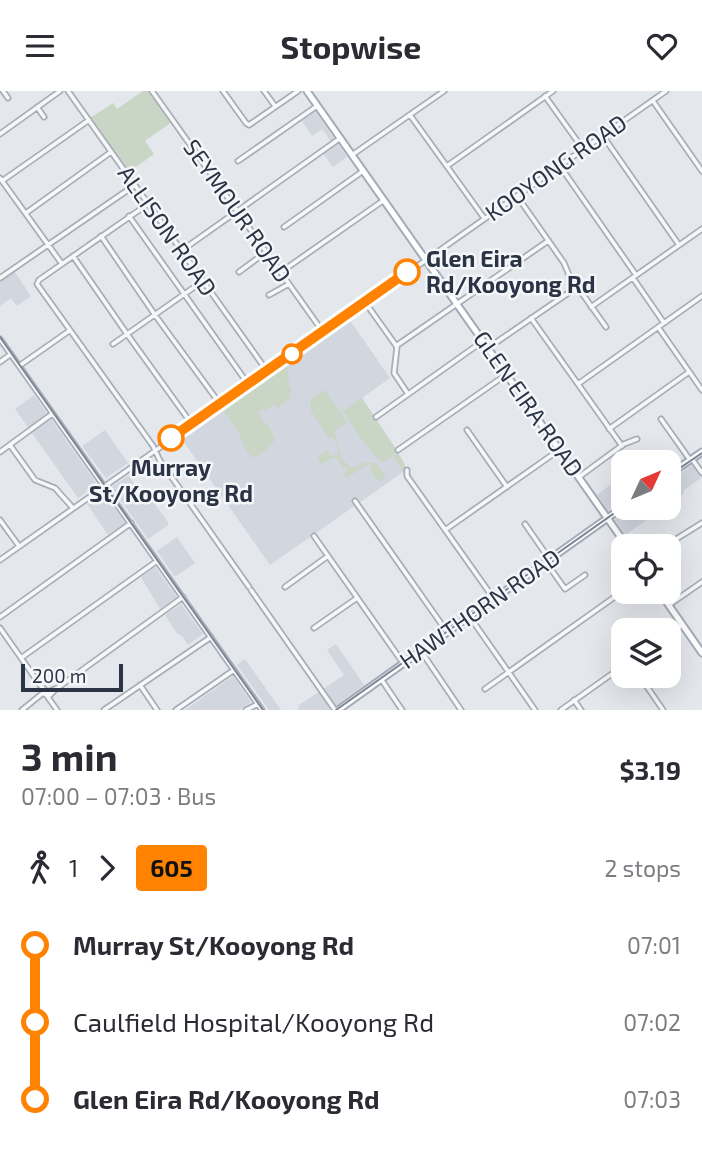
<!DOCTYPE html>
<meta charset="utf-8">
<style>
body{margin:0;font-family:"Exo 2",sans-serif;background:#f7f7f7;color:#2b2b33;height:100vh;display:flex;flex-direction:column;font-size:26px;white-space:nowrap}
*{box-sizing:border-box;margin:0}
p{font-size:23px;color:#7c7c81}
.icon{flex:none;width:38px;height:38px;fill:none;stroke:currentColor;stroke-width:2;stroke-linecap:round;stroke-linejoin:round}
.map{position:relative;height:619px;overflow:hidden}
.drawer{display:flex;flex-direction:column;background:#fff;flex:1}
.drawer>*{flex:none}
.badge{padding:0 14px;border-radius:5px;font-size:24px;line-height:46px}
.needle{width:46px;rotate:46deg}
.controls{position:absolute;left:611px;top:359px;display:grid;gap:14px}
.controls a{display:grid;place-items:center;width:70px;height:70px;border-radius:14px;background:#fff;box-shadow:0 7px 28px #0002;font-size:35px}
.scale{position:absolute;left:21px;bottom:18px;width:102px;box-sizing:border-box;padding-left:7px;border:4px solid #2b3445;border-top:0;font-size:19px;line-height:24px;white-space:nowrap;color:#2b3445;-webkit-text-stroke:5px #f4f6f9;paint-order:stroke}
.map>.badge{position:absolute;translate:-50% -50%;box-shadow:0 0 0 4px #fff}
.legs{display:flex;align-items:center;gap:10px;height:77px;padding:0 21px;font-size:23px}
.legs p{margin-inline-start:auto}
.overview{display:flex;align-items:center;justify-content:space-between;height:119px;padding:0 21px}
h1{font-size:38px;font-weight:700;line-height:52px}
ul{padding:0 21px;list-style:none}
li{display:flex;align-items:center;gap:24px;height:77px;font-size:26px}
li i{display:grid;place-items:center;width:10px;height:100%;margin:0 9px;background:currentColor}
li i::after{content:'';width:18px;height:18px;margin:-9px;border:5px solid;border-radius:50%;background:#fff}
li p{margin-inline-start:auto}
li:first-child i{background:linear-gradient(#0000 50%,currentColor 0)}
li:last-child i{background:linear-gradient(currentColor 50%,#0000 0)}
header{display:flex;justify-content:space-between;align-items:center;height:91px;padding:0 21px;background:#fff;font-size:32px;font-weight:700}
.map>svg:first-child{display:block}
.built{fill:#d2d6de}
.green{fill:#c9d6c5}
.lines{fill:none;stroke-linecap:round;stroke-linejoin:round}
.minor-casing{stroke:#a9aeb7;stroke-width:7}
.major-casing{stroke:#a3abb8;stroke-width:9}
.minor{stroke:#f7f8fa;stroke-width:3.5}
.major{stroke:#fff;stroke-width:5}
.tram{stroke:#7d8696;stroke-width:2}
.line-1-casing{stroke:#fff;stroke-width:16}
.line-1{stroke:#ff8200;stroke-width:10}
.stop-1-dot{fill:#fff;stroke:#ff8200;stroke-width:3.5}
.labels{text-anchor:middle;stroke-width:5;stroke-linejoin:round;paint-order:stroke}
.street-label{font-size:23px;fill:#2b3445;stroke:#f4f6f9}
.stop-label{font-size:23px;font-weight:bold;fill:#2b3445;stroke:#f4f6f9;text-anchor:start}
</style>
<header><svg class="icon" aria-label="menu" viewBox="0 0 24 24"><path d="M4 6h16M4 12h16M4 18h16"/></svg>Stopwise<svg class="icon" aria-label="heart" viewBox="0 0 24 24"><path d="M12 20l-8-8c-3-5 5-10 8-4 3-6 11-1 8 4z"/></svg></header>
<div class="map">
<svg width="702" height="619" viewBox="0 0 702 619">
<rect width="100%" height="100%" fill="#e4e7ec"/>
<path class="built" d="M315,20L347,66L333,76L323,62L333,54L322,38L312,45L302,30Z
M14,180L31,205L17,215L11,207L0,215V190Z
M349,228L390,287L362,307L395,356L404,372L406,379L270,474L181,347Z
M34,304L97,393L78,407L15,318Z
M105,339L128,372L106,387L82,355Z
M692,374L701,387L684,399L683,403L669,413V391Z
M129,384L137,398L143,397L168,431V434L148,448L112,397L113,395Z
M623,384V410L608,420L597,404Z
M104,402L125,432L108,444L87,413Z
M632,417V416L664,417L625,444L615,429Z
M177,446L195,472L175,486L157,460Z
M155,476L177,506L160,518L141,486Z
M181,513L203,543L188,554L183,546L176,541L165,524Z
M336,553L364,594L329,619H298L299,614L344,584L327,559Z
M245,568L281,619H269L237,574Z
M233,585L251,611L239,619H185Z"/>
<path class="green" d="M143,0H149L172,31L145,50L154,63L128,82L90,27L113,12L117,18Z
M288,271L289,295L293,299L289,302L291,306L277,317L274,313L265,320L263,318L257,322L265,333L268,334L275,348C271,356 260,364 252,367L244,356L239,342L224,320V317Z
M325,299L347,331L335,340C337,350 340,373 352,376C358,376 358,373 364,372C367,371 372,372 375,372L385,384V387L381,391L379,388L377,389L370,379L372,377L369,373L346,387L343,383L348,379L345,376L343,377L336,366L321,373L317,367L328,359L330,365L339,363L336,352L332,345L329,347L311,320L310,308Z
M362,307L404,372L406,379L403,381L393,365L382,372L362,349L340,315L345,319Z"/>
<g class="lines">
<defs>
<path id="minor" d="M3,0L8,7
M68,0L267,280
M152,0L323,241
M223,0L246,32L249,34L298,0
M264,0L275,15
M545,5L583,58
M653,10L702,80
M37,16L44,26
M410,24L484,127
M0,43L60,0
M603,45L679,154
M352,64L444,0
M238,70L317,15
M447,75L553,0
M560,75L636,184
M0,87L62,173
M2,90L89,29
M517,105L564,172L569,184L606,236
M148,113L39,189L37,193L153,355L161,372
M26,122L111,61
M129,125L175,190
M284,136L363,80
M101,145L155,224L220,313
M181,160L339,48
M73,165L127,243L191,332
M239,181L266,161
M281,181L384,109
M0,187L135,94
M633,187L664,232
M175,190L248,293
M269,204L289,193
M365,211L397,256L394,282L408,303
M591,216L702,138
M531,227L622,355
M658,236L702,299
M0,248L262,619
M113,253L203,190
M396,255L548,150
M488,257L577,196
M0,271L11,263
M19,275L69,240
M578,293L702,205
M376,326L483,250
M661,328L690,369
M609,338L689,281
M467,339L507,396
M10,354L35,389L55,397L73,417
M398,359L507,283
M0,361L52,323
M692,368L702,382
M161,371L249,496
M407,379V385L494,508
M579,386L624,353L637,348
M355,410L447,541
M0,429L19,455
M525,433L550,469
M445,439L559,359
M314,445L403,572
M665,455L702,432
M0,469L666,0
M546,471L565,498L585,484
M285,496L328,465
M251,499L335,619
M669,514L702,491
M0,526L131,432
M470,526L535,619
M0,537L40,594L46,600
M314,537L357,507
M668,543L682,534
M421,560L461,619
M21,567L157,470
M639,584L663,619
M381,588L402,619
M140,594L157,619
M485,598L623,500
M46,600L43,601L44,603L49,605L50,603L48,601L55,598
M50,604L56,598L183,506
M47,605L57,619
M574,609L581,619
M22,619L43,602
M104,619L211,546
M176,619L234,579
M246,619L258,613
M561,619L623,575"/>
<path id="major" d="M307,0L627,455
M668,384L702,361
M659,500L702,562
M338,619L623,416"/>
</defs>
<use href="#minor" class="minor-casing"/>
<use href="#major" class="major-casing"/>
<use href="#minor" class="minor"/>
<use href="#major" class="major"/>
<path class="tram" d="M0,246L263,619
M668,385L702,362
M336,619L623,416"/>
</g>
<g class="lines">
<defs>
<path id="line-1" d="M171,347L407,181"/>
</defs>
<use href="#line-1" class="line-1-casing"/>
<use href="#line-1" class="line-1"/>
</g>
<g class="stop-1-dot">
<circle cx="407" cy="181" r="12"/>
<circle cx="292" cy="263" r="9"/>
<circle cx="171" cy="347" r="12"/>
</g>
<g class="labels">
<g class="street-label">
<text transform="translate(556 77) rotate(-35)" y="8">KOOYONG ROAD</text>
<text transform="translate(237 120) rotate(55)" y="8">SEYMOUR ROAD</text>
<text transform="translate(167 140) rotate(55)" y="8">ALLISON ROAD</text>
<text transform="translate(528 313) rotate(55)" y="8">GLEN EIRA ROAD</text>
<text transform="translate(480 518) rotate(-35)" y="8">HAWTHORN ROAD</text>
</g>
<g class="stop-label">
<text x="426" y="176">Glen Eira<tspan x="426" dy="26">Rd/Kooyong Rd</tspan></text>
<text x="171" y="385" text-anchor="middle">Murray<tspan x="171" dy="26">St/Kooyong Rd</tspan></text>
</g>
</g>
</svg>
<div class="controls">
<a><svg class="needle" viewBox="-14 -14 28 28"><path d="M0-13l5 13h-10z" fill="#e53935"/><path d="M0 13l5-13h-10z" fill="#7c7c81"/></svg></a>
<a><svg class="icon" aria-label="locate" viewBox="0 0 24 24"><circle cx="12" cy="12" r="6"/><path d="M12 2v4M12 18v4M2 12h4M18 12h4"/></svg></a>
<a><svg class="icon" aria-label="layers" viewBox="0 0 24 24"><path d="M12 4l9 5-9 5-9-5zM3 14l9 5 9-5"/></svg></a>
</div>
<div class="scale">200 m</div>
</div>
<section class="drawer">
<div class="overview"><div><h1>3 min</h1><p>07:00 – 07:03 · Bus</p></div><b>$3.19</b></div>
<div class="legs"><svg class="icon" aria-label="walk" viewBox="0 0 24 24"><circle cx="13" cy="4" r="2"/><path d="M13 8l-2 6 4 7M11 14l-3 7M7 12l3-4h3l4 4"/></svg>1<svg class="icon" aria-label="forward" viewBox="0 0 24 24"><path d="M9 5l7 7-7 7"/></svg><b class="badge" style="background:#ff8200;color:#111">605</b><p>2 stops</p></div>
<ul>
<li><i style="color:#ff8200"></i><b>Murray St/Kooyong Rd</b><p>07:01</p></li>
<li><i style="color:#ff8200"></i><span>Caulfield Hospital/Kooyong Rd</span><p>07:02</p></li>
<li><i style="color:#ff8200"></i><b>Glen Eira Rd/Kooyong Rd</b><p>07:03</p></li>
</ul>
</section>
